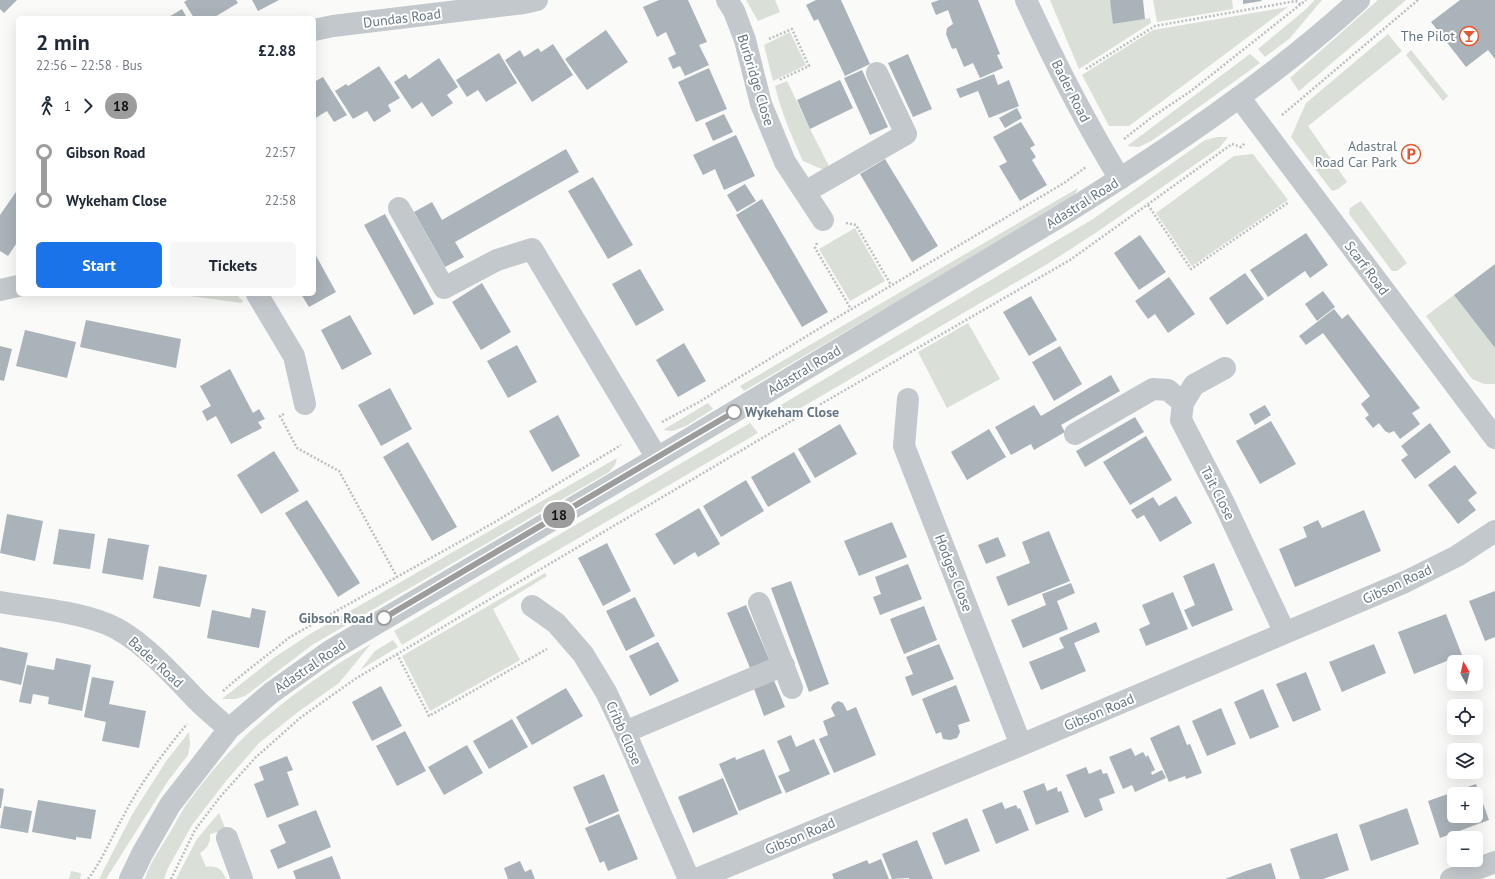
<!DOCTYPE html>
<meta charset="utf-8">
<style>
body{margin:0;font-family:"PT Sans",sans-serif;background:#f6f6f7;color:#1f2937;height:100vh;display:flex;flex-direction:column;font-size:15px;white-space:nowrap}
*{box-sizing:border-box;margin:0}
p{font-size:13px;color:#747a83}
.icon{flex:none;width:22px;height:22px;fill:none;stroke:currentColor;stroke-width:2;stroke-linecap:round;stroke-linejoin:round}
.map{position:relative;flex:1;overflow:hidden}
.details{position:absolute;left:16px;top:16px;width:300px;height:280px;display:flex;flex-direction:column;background:#fff;border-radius:6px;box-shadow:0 4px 16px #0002}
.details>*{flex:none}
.badge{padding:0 8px;border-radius:13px;font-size:14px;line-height:26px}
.needle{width:26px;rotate:352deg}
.controls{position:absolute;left:1447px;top:655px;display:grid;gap:8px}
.controls a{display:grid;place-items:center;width:36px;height:36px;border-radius:6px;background:#fff;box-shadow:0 4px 16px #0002;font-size:20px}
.map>.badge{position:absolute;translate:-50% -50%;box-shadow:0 0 0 2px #fff}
.legs{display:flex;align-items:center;gap:6px;height:44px;padding:0 20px;font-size:13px}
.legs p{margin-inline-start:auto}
.summary{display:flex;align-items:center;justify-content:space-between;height:68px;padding:0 20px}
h1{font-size:22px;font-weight:800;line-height:30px}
.cta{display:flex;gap:8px;margin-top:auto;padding:8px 20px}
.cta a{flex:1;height:46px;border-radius:6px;background:#1a73e8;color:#fff;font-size:16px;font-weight:800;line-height:46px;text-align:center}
.cta a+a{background:#f6f6f7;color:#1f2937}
ul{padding:0 20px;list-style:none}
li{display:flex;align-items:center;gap:14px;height:48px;font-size:15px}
li i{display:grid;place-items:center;width:6px;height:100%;margin:0 5px;background:currentColor}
li i::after{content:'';width:10px;height:10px;margin:-5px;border:3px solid;border-radius:50%;background:#fff}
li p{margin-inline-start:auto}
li:first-child i{background:linear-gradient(#0000 50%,currentColor 0)}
li:last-child i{background:linear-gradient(currentColor 50%,#0000 0)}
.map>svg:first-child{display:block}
.green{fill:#dadfd7}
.building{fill:#aab3b9;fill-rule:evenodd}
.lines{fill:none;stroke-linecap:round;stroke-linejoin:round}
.path{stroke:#bbbfc2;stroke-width:2.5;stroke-dasharray:2 2;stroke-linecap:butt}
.minor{stroke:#c3c8cc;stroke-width:22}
.line-1-casing{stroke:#fff;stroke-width:9}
.line-1{stroke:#9d9c9c;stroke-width:6}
.stop-1-dot{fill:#fff;stroke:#9d9c9c;stroke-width:2}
.labels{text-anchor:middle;stroke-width:4;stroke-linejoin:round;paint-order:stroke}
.street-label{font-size:14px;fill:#657683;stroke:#fff}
.poi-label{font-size:14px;fill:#657683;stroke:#fff;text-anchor:end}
.stop-label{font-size:14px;font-weight:bold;fill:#657683;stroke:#fff;text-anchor:start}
</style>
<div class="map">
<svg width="1495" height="879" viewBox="0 0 1495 879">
<rect width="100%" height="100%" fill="#fafaf8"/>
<path class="green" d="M746,0H775L780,12L758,21Z
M1050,0H1110L1114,24L1150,18L1151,23L1079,69Z
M1153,0H1232L1233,9L1157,22Z
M1315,0H1322L1289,39L1265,57L1258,49L1305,10Z
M1378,0H1406L1299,91L1290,78Z
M1288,7L1129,126H1109L1082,75L1153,30Z
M790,32L806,65L773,81L764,45Z
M1388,34L1402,51L1308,126L1347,182L1338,189L1332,191L1291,137L1306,103Z
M1411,50L1448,96L1443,101L1406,55Z
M1250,54L1260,63L1153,140L1139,147L1127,146Z
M787,81L812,133L830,168L824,170L803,161C792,137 781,112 775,86Z
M1217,137H1228L1219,148L1094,234L1049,263L787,416L781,405L1093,219L1205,140Z
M1253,154L1288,200L1192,266L1156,213L1234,156Z
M1078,188L1074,196L1065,203L744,391L740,386Z
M1361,201L1407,263L1397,271H1392L1349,214L1350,208Z
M855,228L885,281L850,301L819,249Z
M176,294H236L243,301L241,303Z
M1454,295L1495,348V384H1484L1472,379L1426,316Z
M968,323L1000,379L947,408L918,352Z
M708,403L713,409L686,426L673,431L663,430Z
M750,423L758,433L529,567L402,645L394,631Z
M617,458L615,465L609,472L312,645L245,696L235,699H222L275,657L310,634Z
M545,573L547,576L493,609L520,660L430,711L402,656Z
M393,640L398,647L360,670L375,651Z
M371,644L339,683L298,712L259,743L226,781L192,825L168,868L164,879H145C148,866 162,846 169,834C177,821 183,808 192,797C238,733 303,683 371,644Z
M189,732L190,744L188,755L168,781L106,879H99L133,813L167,760Z
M219,813L226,830L210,834C211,843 207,848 200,853L206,867C217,865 222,869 226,879H176L197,839Z
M71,871L81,873L80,879H69Z"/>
<path class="building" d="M0,0H17L4,13L0,9Z
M187,0H236L238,3L213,18H194L184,2Z
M252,0H279L258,11Z
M659,0H688L707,42L699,45L709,65L685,76L680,66L673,69L668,58L676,54L666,32L657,37L643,7Z
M816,0H841L870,64L845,76L818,19L814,21L806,5Z
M939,0H978L1000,54L997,55L1003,68L980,78L973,63L964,67L956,48L952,49L946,34L947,28L953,24L948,10L936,15L931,3Z
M1110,0H1143L1145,19L1113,24Z
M1243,0H1261L1262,1L1243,4Z
M1460,0H1495V59L1488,50L1466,67L1431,22Z
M182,9L187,18H167Z
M606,30L628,62L587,90L565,59Z
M553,44L573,75L532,102L505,60L520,50L524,57L538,48L541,52Z
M499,53L517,83L486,102L478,90L467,97L456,80Z
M908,54L932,109L913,117L888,63Z
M439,58L458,87L447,95L453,103L432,117L422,102L412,109L394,82L406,74L409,79Z
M379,66L400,98L388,105L391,111L374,122L367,111L353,119L335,91L346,84L348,86Z
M709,68L727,109L696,122L678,82Z
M862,70L888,127L870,135L844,78Z
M994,74L998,85L1009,80L1019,106L989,118L978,91L960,98L956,89Z
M323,77L347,115L334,122L327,111L314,119V82Z
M840,80L853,108L810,129L797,100Z
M1017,108L1022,118L1005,128L999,118Z
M724,114L733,132L713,141L705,123Z
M1021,122L1035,145L1030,148L1036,157L1032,160L1047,185L1020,201L999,166L1007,162L993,137Z
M736,135L755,176L724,190L715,169L703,175L693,155Z
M566,149L579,172L455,242L464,257L445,267L414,212L432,202L442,220Z
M885,159L938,246L912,262L860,174Z
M593,177L633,245L608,259L568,191Z
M745,184L756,201L737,212L727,195Z
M18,189V241L8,256L0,251V215Z
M762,199L828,312L802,327L736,215Z
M385,214L434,304L414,315L364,225Z
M1306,233L1328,265L1310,278L1305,271L1268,297L1250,270Z
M1140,235L1166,272L1139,290L1114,253Z
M314,252L336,292L309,307L301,294H314Z
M1495,264V348L1454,295Z
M640,269L664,310L636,326L612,284Z
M1245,273L1264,299L1227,325L1209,298Z
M1169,277L1195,314L1168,333L1155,314L1148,319L1135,301Z
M482,283L511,332L481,350L452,302Z
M1323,291L1335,307L1317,321L1305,304Z
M1031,296L1057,340L1029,356L1003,312Z
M1334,309L1342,319L1348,314L1420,408L1412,413L1420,424L1400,439L1394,431L1389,433L1385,431L1379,423L1373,428L1365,418L1369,415L1361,404L1370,396L1323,333L1306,345L1299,336Z
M350,315L372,354L342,370L321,330Z
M86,320L181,339L176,368L80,347Z
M25,330L76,342L67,378L16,366Z
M684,343L706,381L678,397L656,360Z
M517,345L537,382L508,398L487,361Z
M0,346L12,349L4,381L0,380Z
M1060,346L1082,384L1054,401L1032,362Z
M230,369L253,413L259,409L265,419L258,422L262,428L231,444L216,416L207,421L202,411L211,406L200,386Z
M1111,375L1120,391L1061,425L1065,432L1034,450L1031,444L1011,455L995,427L1034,405L1041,416Z
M390,388L412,429L381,446L358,405Z
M1265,405L1271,415L1255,425L1249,414Z
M558,415L580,456L552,472L529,431Z
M1135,417L1144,432L1085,467L1076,451Z
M1271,421L1296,464L1260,484L1236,441Z
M1430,423L1451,452L1415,479L1401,460L1408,455L1401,446Z
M840,424L857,454L815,478L798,449Z
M989,429L1006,457L967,480L951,452Z
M1146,436L1172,480L1130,505L1103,462Z
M408,442L457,527L432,541L383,457Z
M274,451L299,491L261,514L237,475Z
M794,452L811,482L768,507L751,477Z
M1455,465L1477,493L1468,500L1476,510L1458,524L1428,485Z
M746,480L764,511L721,537L703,506Z
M1176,496L1192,523L1160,542L1144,515L1137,519L1131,510L1153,497L1159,506Z
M307,500L360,583L338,597L285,513Z
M699,508L720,544L698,557L695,552L674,565L655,534Z
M1364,510L1381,551L1295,587L1279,549L1307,537L1303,527L1318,520L1322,528Z
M7,514L43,521L35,561L0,553Z
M892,522L907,557L859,576L844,541Z
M59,529L95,534L90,569L53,564Z
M1049,531L1070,581L1008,606L996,577L1030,563L1022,542Z
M998,537L1006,556L986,564L978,545Z
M108,538L149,545L143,580L102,573Z
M607,543L631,591L603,606L578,558Z
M1214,563L1233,610L1192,627L1184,610L1195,605L1183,576Z
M908,564L922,599L880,615L873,597L881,594L875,577Z
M159,566L207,575L200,607L153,598Z
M791,581L829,684L809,692L771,588Z
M1071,583L1075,593L1057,601L1068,629L1023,648L1011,620L1046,605L1042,594Z
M1495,591V637L1485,641L1469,601Z
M1173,592L1188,629L1146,646L1139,629L1150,624L1142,605Z
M635,597L655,636L626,651L606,611Z
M746,605L772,666L753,675L727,613Z
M924,606L937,640L904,654L890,619Z
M252,608L266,611L259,648L207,638L212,610L250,618Z
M1446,614L1462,655L1414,674L1398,632Z
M1096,622L1100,632L1074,643L1086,671L1041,690L1029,662L1064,648L1059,638Z
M658,642L679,681L650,696L629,656Z
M939,644L954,679L912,696L905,677L913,674L906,657Z
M1374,644L1386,673L1342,692L1329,662Z
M0,647L28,653L21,685L0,680Z
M56,658L91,665L82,711L48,704L49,697L33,694L31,704L19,702L27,665L54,670Z
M1306,672L1321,710L1293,722L1276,684Z
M92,677L114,681L109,704L146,711L139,748L102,741L106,722L84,717Z
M773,678L785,707L764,716L753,686Z
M956,685L970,721L958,725L960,732L957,738L950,740L943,739L941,732L936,734L922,699Z
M381,686L402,726L372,741L352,702Z
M566,688L583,716L532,745L516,717Z
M1263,689L1279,727L1250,739L1234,702Z
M838,701L843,703L847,711L856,707L876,755L834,773L819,739L828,735L823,721L835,716L831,708L833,704Z
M1221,708L1236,744L1207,756L1192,721Z
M512,719L528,747L489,769L473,741Z
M1179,725L1187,745L1190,744L1202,773L1186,779L1185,776L1169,782L1150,738Z
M405,731L426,771L397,786L376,746Z
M791,735L796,747L814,739L830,774L786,793L778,776L790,771L777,741Z
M467,745L483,773L444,795L428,767Z
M1131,748L1135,756L1143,752L1146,757L1148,755L1155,770L1151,772L1152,775L1162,770L1166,778L1135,792L1132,785L1123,789L1109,757Z
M764,749L782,793L739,811L719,764L735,757L736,760Z
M287,756L293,770L287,772L299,805L267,818L254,784L264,780L259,767Z
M1086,767L1089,774L1101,769L1103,774L1107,773L1115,793L1099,799L1103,810L1085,818L1066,775Z
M604,774L619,811L589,824L573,787Z
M723,778L738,814L693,833L678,797Z
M1044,783L1047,791L1057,787L1058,792L1061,791L1069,812L1036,825L1023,791Z
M1476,784L1489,820L1440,838L1428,801ZM1454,794H1476V816H1454Z
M0,788L4,789L1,808H0Z
M38,800L96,810L91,839L76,837V840L32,832Z
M1002,802L1005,809L1016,805L1018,809L1020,808L1029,830L996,844L982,810Z
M4,806L32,811L28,833L0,828Z
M1407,808L1419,844L1371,861L1359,825Z
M316,810L331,847L278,869L270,850L286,843L278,825Z
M619,814L638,859L608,871L604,861L600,863L585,828Z
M967,818L980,851L945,865L932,833Z
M1337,833L1349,870L1323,879H1300L1290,849Z
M917,840L933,879H909V878L892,879L882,854Z
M332,856L341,879H296L293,871Z
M881,859L889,879H834L832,874L867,860L869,864Z
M520,861L525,872L531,869L535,879H508L504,868Z
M1271,863L1276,879H1225L1246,871Z"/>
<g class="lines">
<path class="path" d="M769,39L792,29L809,66L779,80
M1086,69L1155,26L1296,1L1301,5
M1282,115L1418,0
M1124,139L1152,117L1191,91L1306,0
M1148,205L1191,269L1289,202
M846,223L856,225L891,285
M817,243L815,248L851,309
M284,414L280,416L297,448L339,471L397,577
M662,422L699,402L833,320L1064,183L1086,167
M397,654L429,716L547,649
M223,691L238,678L290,637L495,522L621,445
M88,879C103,859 112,836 124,815C141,782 164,752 187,724
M171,879L195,830L220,797L255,758L300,718L355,679L769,434L1070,260L1232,144L1241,147L1245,143"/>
<path class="minor" d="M727,0L734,11L745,40L761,104L785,162L823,220
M1026,0C1054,61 1085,122 1120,179
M314,30L333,26L524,3L537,0
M1239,97L1495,438
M805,192L906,134L877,73
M399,208L444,288L497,260L532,249L657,458
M0,290L18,286
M257,294L294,356L305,404
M1225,368L1194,385L1183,403L1181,420L1223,501L1285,633
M908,399L904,446L1021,745
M1075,434L1153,389L1168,390L1183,403
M0,602C35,608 74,611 107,624C139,637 169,671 193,696C204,708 217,718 229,729
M759,603L792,688
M532,606L556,623L583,654L606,692L625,732L689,879
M625,732L784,665
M227,838L242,879
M130,879L142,854L170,805L229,729L271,693L330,651L657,458L1059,217C1164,152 1268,83 1359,0
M697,879L1021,745L1405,582L1457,556L1495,531
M1451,879L1495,862"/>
</g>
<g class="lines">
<defs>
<path id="line-1" d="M384,618L734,412"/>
</defs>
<use href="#line-1" class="line-1-casing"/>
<use href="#line-1" class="line-1"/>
</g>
<defs>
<symbol id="bar-ring" viewBox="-11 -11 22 22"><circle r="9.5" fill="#fff" stroke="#e4572e" stroke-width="1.5"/><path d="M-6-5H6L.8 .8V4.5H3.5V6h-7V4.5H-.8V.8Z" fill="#e4572e"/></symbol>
<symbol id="parking-ring" viewBox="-11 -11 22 22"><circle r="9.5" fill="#fff" stroke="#e4572e" stroke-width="1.5"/><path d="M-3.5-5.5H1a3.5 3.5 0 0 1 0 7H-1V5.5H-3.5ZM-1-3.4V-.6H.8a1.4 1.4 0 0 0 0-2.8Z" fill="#e4572e"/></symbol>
</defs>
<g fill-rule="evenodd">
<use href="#bar-ring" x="1458" y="25" width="22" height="22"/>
<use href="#parking-ring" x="1400" y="143" width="22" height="22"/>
</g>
<g class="stop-1-dot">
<circle cx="734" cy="412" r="7"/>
<circle cx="384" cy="618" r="7"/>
</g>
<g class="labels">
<g class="street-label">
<text transform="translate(402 18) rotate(-7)" y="5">Dundas Road</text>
<text transform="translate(756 80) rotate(73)" y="5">Burbridge Close</text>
<text transform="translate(1071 91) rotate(63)" y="5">Bader Road</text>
<text transform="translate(1082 203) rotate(-32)" y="5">Adastral Road</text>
<text transform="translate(1367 268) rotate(53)" y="5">Scarf Road</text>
<text transform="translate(804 370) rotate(-31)" y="5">Adastral Road</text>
<text transform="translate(1218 493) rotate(63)" y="5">Tait Close</text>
<text transform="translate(954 573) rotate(69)" y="5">Hodges Close</text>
<text transform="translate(1397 584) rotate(-25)" y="5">Gibson Road</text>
<text transform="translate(156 662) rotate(42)" y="5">Bader Road</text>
<text transform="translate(310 666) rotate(-34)" y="5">Adastral Road</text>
<text transform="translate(1099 712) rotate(-23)" y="5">Gibson Road</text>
<text transform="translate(624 733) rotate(66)" y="5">Cribb Close</text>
<text transform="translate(800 836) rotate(-23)" y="5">Gibson Road</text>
</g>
<g class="poi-label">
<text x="1455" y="41">The Pilot</text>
<text x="1397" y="151">Adastral<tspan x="1397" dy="16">Road Car Park</tspan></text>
</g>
<g class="stop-label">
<text x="745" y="417">Wykeham Close</text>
<text x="373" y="623" text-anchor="end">Gibson Road</text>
</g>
</g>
</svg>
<div class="controls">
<a><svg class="needle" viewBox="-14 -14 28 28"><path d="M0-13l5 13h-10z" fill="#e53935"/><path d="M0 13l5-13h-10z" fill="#747a83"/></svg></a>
<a><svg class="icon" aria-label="locate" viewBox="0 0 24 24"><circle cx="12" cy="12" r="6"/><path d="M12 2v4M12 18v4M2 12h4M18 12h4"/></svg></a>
<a><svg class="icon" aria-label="layers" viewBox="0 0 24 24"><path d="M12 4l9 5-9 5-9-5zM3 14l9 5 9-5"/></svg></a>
<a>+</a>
<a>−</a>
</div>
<b class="badge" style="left:559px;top:515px;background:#9d9c9c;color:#111">18</b>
<section class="details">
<div class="summary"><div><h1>2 min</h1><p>22:56 – 22:58 · Bus</p></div><b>£2.88</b></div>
<div class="legs"><svg class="icon" aria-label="walk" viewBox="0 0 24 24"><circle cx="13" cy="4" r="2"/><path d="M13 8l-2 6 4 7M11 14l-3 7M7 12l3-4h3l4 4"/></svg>1<svg class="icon" aria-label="forward" viewBox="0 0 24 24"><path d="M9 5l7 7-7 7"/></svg><b class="badge" style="background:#9d9c9c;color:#111">18</b></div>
<ul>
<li><i style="color:#9d9c9c"></i><b>Gibson Road</b><p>22:57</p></li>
<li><i style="color:#9d9c9c"></i><b>Wykeham Close</b><p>22:58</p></li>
</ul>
<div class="cta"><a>Start</a><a>Tickets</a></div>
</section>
</div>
